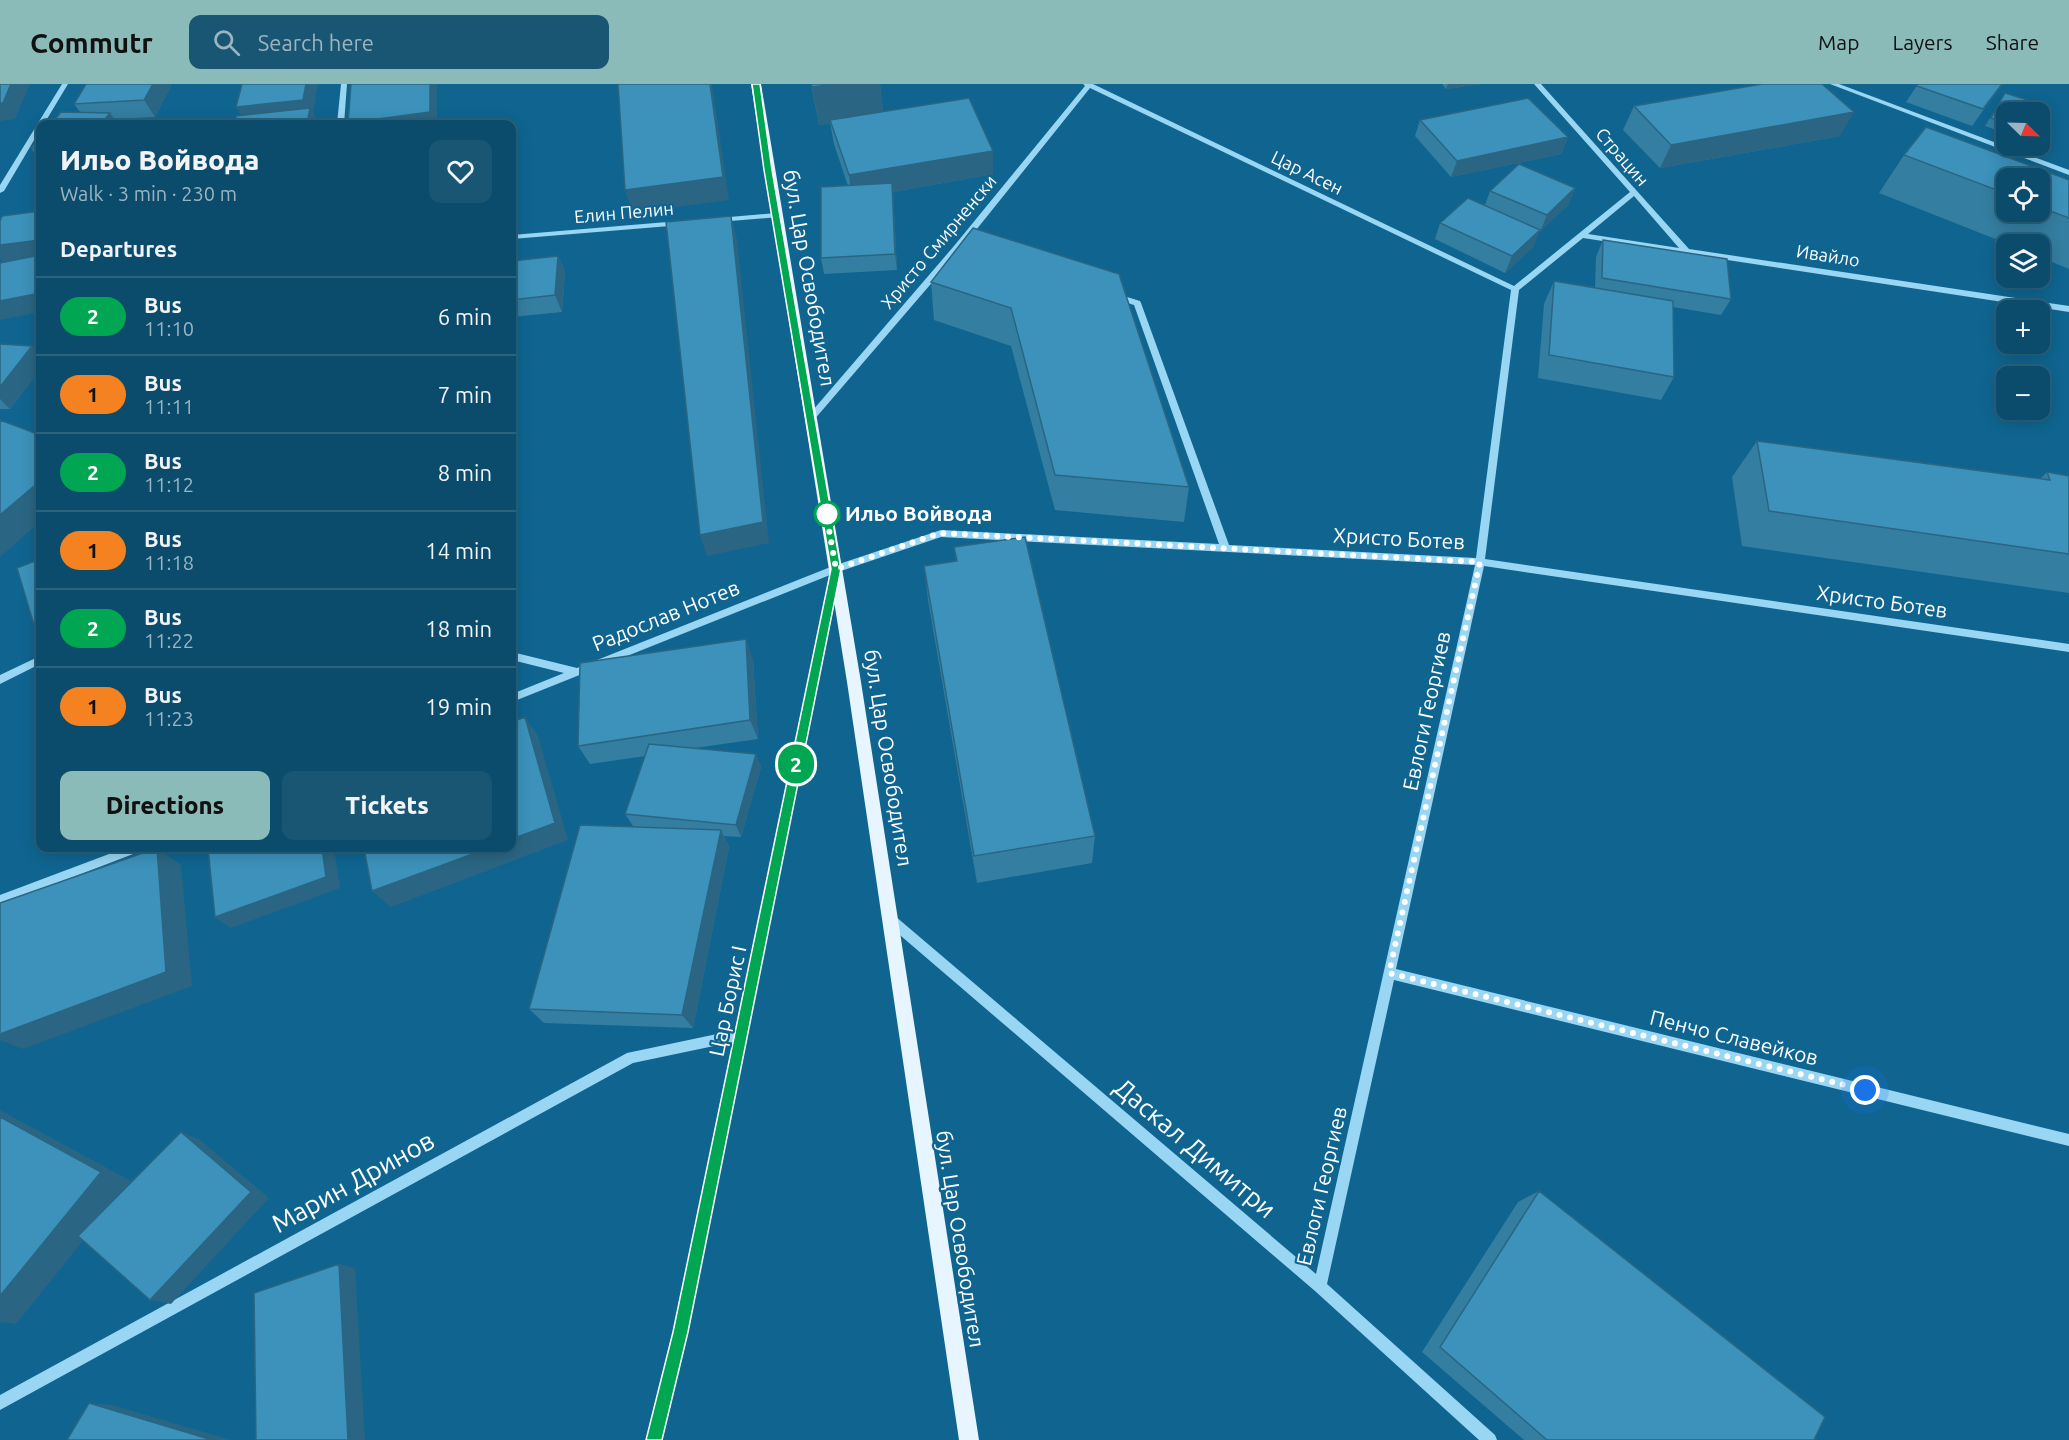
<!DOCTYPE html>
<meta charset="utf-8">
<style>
body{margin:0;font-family:Ubuntu,sans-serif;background:#195674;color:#f1f3f6;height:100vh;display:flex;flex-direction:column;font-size:22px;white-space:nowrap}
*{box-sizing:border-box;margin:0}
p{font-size:20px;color:#9ab4c2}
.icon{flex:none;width:33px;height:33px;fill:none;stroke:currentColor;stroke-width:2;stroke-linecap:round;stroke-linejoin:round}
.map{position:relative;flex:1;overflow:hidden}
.drawer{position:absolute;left:36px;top:36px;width:480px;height:732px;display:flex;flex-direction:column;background:#0b4c6c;border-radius:12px;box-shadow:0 3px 15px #0003,0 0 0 2px #2b637f}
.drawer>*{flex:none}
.badge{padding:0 12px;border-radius:20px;font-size:21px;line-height:39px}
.needle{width:39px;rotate:113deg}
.tools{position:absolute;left:1996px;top:18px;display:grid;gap:12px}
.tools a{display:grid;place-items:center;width:54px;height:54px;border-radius:12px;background:#0b4c6c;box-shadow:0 3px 15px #0003,0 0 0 2px #2b637f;font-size:30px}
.you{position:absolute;width:30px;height:30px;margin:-15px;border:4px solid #fff;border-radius:50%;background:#1a73e8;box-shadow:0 0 0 9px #1a73e833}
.map>.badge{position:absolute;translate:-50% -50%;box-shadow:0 0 0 3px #fff}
h2{padding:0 24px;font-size:22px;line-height:54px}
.round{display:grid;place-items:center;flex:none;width:63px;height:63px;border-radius:12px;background:#195674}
.summary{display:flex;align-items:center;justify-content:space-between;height:102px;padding:0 24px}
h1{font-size:28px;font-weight:800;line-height:45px}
.primary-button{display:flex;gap:12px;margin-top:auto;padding:12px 24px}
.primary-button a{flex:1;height:69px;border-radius:12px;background:#8bbbb9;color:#111;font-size:24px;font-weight:800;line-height:69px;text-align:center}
.primary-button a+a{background:#195674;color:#f1f3f6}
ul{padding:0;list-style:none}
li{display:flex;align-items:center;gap:18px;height:78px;padding:0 24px;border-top:2px solid #2b637f}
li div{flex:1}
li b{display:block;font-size:22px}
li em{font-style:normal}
li .badge{min-width:66px;font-weight:700;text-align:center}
header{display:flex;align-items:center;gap:36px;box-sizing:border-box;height:84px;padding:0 30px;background:#8bbbb9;color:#111}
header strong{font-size:28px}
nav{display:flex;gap:33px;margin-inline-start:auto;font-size:21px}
.search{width:420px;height:54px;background:#195674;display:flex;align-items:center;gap:15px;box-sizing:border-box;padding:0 21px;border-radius:12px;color:#9ab4c2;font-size:22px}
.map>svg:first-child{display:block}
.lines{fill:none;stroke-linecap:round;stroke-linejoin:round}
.minor{fill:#99d6f3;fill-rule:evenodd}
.major{fill:#e6f5ff;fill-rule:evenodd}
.wall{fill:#347ea1;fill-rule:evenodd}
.shaded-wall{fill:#2a6683}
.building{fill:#3c92bb;stroke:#2a6683;stroke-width:1.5}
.line{fill:#00a651;stroke:#fff;stroke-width:1.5}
.walk{stroke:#fff;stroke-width:6;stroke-dasharray:0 10.8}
.stop-dot{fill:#fff;stroke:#00a651;stroke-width:3}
.labels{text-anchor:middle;stroke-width:4.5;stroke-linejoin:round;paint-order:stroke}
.far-street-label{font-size:18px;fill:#fff;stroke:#0f6590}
.street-label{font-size:21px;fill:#fff;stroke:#0f6590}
.stop-label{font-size:21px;font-weight:bold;fill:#fff;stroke:#0f6590;text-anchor:start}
.near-street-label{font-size:26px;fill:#fff;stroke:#0f6590}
</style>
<header>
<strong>Commutr</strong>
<div class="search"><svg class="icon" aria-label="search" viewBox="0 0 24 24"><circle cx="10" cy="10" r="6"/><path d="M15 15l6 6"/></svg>Search here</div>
<nav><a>Map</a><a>Layers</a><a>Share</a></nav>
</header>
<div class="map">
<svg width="2069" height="1356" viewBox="0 0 2069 1356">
<rect width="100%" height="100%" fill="#0f6590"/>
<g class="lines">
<path class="minor" d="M62,0H68L44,40H40V46L4,107L0,109V101Z
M341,0H347L344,40H337Z
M1083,0H1093L1514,202L1630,108L1534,0H1541L1689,165L2069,222V228L1583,154L1519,206L1485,475L2069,560V568L1484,482L1396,885L2069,1050V1062L1394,896L1327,1200L1495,1351L1497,1356H1479L1315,1207L887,840L885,836L887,832L891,831L895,832L1316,1190L1475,481L941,453L838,488L840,491L687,1248L661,1356H647L673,1248L733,958L633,979L0,1326V1311L627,969L736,946L830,491L512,618V610L564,589L512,576V568L577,584L833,482L941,446L1219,460L1134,221L1111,214V210L1114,209L1140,217L1141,219L1229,461L1476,474L1511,206L1090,4L960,166L813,337H807V333L954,162L1085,2ZM1634,112L1679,164L1588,150Z
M1830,0H1839L2069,86V91Z
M776,129L780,131L779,133L718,138L714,136L718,134Z
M679,137H682V141L512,155V151Z
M40,572V580L0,600V591Z
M125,764H142L141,767L0,821V811Z"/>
<path class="major" d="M751,0H761L861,598L979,1356H959L847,598Z"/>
</g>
<path class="wall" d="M86,0H172L155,33L115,35L118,40H51L80,28L74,20Z
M811,0H880L883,28L993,67V90L893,108L897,186L824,190L821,174L848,102L834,60L830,39L819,41Z
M1442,0H1481L1446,5Z
M1918,0H2002L1972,42L1906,18Z
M2005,9L2007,28V50L1985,42Z
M1634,22L1840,52L1660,84L1623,46Z
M1420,36L1568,53L1561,70L1451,93L1415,52Z
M40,53V77L31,64Z
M1904,71L2069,96V185L2040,173V160H2008L1879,109ZM2007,94H2040V128H2007Z
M40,99V122L34,114Z
M1575,104L1568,121L1539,148L1533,163L1505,189L1435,155L1440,139L1485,121L1490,107Z
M973,144L1189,403L1184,438L1055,426L1011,262L934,236L931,198Z
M1603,156L1731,215L1721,231L1673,223L1674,293L1661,316L1538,294L1544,220L1554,197L1595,203L1596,173Z
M558,172L565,188L562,228L512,233V177Z
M0,260L32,262L40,271V285L10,325H0Z
M1757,357L2040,395L2047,388L2069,392V509L1742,462L1732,393Z
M954,463L1095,752L1092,779L977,799L928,516L924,482L956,477Z
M753,575L758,655L695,664L756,670L761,683L741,753L724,752L729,763L693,944L544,939L529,925L633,742L625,730L645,672L590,680L578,662Z
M1539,1107L1814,1356H1524L1422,1268L1518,1118Z"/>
<path class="shaded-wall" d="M11,0H30L15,35L0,37V19Z
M153,0H172L155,33L144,16Z
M306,0H318L313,28L319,40H246L236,23Z
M430,0H437V40H349L348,39Z
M710,0H712L729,116L633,129L625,106Z
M835,0H880L884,33L830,36V39L819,41L812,3Z
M1448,0H1481L1446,5Z
M1854,28L1840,52L1660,84L1671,61Z
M110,29L118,40H101Z
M1568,53L1561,70L1451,93L1457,77Z
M993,67V90L893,108L897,186L895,170L852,115L849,91Z
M1575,104L1568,121L1540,148L1547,131Z
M731,132L737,156L769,459L707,472L700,451Z
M1540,146L1533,163L1505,189L1512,172Z
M40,156V174L4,179L0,175V161Z
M558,172L565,188L562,228L555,211Z
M40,209V228L0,236V217Z
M32,262L40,271V285L10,325L0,315V303Z
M40,397V438L0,473V431Z
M40,538V546L34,541Z
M746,555L753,575L758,655L750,636Z
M525,633L538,652L568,756L391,823L372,807L489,764H512V755Z
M756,670L761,683L741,753L736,741Z
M721,746L729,763L693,944L682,931Z
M157,764L181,781L192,902L23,965L0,956V950Z
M322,764H334L340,804L231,844L215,833Z
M0,1026L131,1097L16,1240L0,1238Z
M181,1048L199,1055L269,1114L171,1220L150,1216Z
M339,1180L355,1184L365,1356H348Z
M89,1319L112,1321L231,1356H212Z"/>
<path class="building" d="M0,0H11L3,19H0Z
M86,0H153L144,16L74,20Z
M242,0H306L303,16L236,23Z
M351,0H430V28L348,39Z
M618,0H710L723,93L625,106Z
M812,0H835L812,3Z
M1762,0H1822L1854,28L1671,61L1634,22Z
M1918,0H2002L1983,25L1917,2Z
M2005,9L2047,22L2040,35V28H2007V39L1991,34Z
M969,14L993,67L849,91L830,36Z
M1528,14L1568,53L1457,77L1420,36Z
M310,24L307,40H235L236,32Z
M61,28L110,29L101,40H51Z
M1926,43L2069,96V134L2040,123V94H2007V110L1904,71Z
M40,53V65L31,64Z
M1519,80L1575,104L1547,131L1490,107Z
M40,99V113L34,114Z
M892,99L895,170L821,174V103Z
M1468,114L1540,146L1512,172L1440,139Z
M40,127V156L0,161V137L2,132Z
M731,132L763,438L700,451L666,138Z
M973,144L1119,190L1189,403L1055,391L1011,224L931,198Z
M1603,156L1727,175L1731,215L1602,194Z
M40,171V209L0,217V179Z
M558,172L555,211L512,216V177Z
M1554,197L1673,217L1674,293L1549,271Z
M0,260L32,262L0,303Z
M0,336L40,351V397L0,431Z
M1757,357L2050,396L2047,388L2069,392V470L1769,427Z
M1025,453L1095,752L974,772L924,482L957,477L954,463Z
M40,475V538L34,541L17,484Z
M746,555L750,636L578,662L580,579Z
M525,633L555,739L512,755V638Z
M649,660L756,670L736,741L625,730Z
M580,741L721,746L682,931L529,925Z
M157,764L166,888L0,950V819Z
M208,764H322L326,793L215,833Z
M364,764H489L372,807Z
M0,1033L101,1088L0,1212Z
M181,1048L251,1108L150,1216L78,1152Z
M1539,1107L1825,1333L1814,1356H1547L1440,1263Z
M339,1180L348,1356H256L254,1209Z
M89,1319L212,1356H67Z"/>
<path class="line" d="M752,0H760L772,86L841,485L688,1248L662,1356H646L673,1248L831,485L764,86Z"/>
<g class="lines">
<path class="walk" d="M827,430L825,423L836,485L940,449L1480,478L1389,889L1865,1006"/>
</g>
<circle class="stop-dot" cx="827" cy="430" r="12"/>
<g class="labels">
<g class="far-street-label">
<text transform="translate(1622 73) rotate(49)" y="6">Страцин</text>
<text transform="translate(1307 89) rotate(26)" y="6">Цар Асен</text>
<text transform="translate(624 129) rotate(-5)" y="6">Елин Пелин</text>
<text transform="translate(939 158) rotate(-50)" y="6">Христо Смирненски</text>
<text transform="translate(1828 172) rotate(9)" y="6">Ивайло</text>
</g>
<g class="street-label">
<text transform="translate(809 194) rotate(80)" y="7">бул. Цар Освободител</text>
<text transform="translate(1399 455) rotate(3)" y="7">Христо Ботев</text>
<text transform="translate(1882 518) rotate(8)" y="7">Христо Ботев</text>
<text transform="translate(666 532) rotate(-22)" y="7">Радослав Нотев</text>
<text transform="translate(1427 627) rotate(-78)" y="7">Евлоги Георгиев</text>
<text transform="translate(888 674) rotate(81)" y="7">бул. Цар Освободител</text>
<text transform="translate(728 917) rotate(-78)" y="7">Цар Борис I</text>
<text transform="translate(1734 954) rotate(14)" y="7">Пенчо Славейков</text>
<text transform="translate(1322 1102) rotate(-77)" y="7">Евлоги Георгиев</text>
<text transform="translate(960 1155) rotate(81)" y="7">бул. Цар Освободител</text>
</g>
<g class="stop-label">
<text x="845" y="437">Ильо Войвода</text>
</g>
<g class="near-street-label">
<text transform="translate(1195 1064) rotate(40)" y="9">Даскал Димитри</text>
<text transform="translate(353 1098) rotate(-29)" y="9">Марин Дринов</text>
</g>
</g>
</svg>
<div class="tools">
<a><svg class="needle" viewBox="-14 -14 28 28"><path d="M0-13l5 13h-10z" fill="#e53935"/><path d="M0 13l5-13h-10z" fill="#9ab4c2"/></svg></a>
<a><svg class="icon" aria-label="locate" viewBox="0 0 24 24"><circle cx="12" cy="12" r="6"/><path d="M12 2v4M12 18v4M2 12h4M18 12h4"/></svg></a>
<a><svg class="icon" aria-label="layers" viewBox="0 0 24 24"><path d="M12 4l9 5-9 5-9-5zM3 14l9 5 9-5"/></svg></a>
<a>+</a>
<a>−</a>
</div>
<div class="you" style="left:1865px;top:1006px"></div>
<b class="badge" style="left:796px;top:680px;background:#00a651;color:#fff">2</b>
<section class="drawer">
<div class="summary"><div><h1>Ильо Войвода</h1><p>Walk · 3 min · 230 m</p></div><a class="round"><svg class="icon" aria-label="heart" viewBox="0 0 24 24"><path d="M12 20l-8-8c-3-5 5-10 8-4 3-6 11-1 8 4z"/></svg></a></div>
<h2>Departures</h2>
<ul>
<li><span class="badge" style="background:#00a651;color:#fff">2</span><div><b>Bus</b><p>11:10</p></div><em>6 min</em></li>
<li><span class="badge" style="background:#f58220;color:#111">1</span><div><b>Bus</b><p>11:11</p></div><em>7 min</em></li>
<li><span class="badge" style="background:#00a651;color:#fff">2</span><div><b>Bus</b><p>11:12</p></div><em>8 min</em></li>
<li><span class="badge" style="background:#f58220;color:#111">1</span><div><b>Bus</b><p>11:18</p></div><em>14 min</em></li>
<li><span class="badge" style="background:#00a651;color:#fff">2</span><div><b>Bus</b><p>11:22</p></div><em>18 min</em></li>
<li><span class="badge" style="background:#f58220;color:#111">1</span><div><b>Bus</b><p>11:23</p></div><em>19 min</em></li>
</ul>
<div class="primary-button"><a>Directions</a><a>Tickets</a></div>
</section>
</div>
